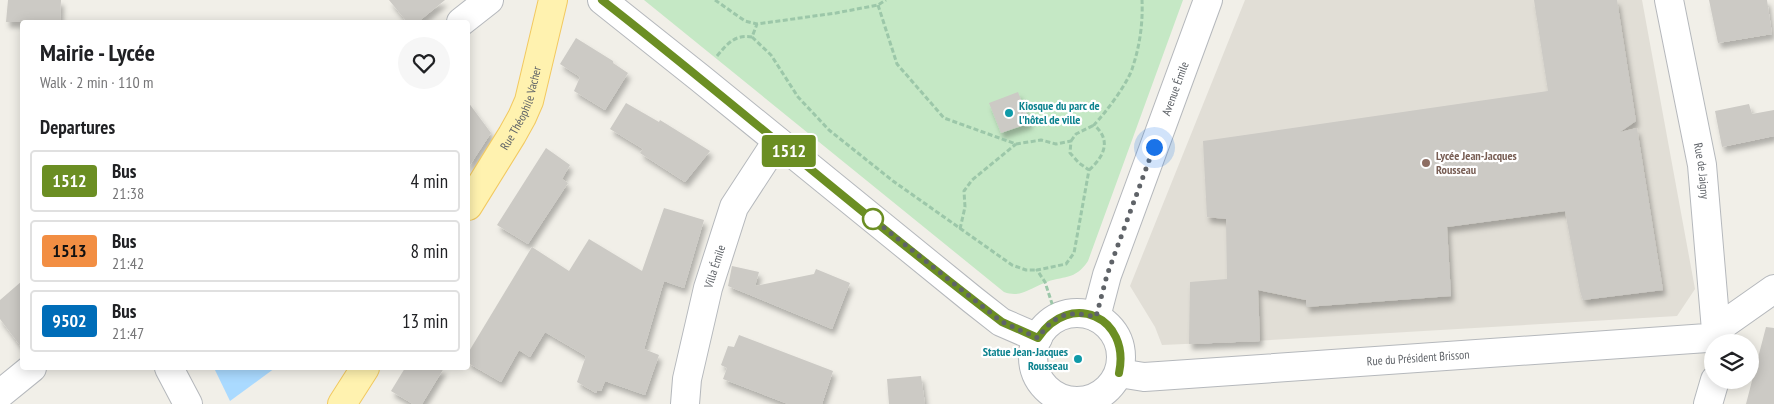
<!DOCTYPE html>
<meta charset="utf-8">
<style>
body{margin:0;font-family:"PT Sans Narrow",sans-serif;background:#f6f6f6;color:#202124;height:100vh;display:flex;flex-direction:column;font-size:19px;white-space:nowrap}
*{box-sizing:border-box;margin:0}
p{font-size:16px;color:#757577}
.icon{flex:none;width:28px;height:28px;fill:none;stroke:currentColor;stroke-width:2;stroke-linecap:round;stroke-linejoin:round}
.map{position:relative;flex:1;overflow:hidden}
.details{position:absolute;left:20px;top:20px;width:450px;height:350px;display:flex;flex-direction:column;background:#fff;border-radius:5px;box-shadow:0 2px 12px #0003}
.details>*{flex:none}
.badge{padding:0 10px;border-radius:4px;font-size:18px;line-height:32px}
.controls{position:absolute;left:1704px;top:334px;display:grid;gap:10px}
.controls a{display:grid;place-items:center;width:55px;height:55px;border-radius:50%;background:#fff;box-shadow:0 2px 12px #0003;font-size:25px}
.you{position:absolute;width:25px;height:25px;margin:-12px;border:4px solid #fff;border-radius:50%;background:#1a73e8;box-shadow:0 0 0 8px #1a73e833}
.map>.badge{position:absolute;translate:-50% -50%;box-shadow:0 0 0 2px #fff}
h2{padding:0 20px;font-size:19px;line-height:45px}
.round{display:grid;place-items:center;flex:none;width:52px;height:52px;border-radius:26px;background:#f6f6f6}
.headline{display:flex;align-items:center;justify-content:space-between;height:85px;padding:0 20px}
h1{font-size:24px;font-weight:600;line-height:38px}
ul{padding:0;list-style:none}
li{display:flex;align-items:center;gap:15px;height:62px;margin:0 10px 8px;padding:0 10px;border:2px solid #e0e0e0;border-radius:5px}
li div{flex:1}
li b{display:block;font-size:19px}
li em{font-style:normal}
li .badge{min-width:55px;font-weight:700;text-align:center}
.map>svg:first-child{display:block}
.education{fill:#e1ded6}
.green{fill:#c5e8c5}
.water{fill:#aadaff}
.building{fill:#cccac5;filter:url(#shadow)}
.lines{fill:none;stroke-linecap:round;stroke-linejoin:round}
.minor-casing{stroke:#b5b8bc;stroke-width:30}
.major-casing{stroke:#f2c960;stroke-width:30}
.path{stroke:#9cc7a9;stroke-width:3;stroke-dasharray:5 2.5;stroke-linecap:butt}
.minor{stroke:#fff;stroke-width:28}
.major{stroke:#fff2af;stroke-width:28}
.line-casing{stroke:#fff;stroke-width:11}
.line{stroke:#6b8e23;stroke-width:8}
.walk{stroke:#5f6368;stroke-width:5;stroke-dasharray:0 9}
.culture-dot{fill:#0f9aa8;stroke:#fff;stroke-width:2}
.education-dot{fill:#8d6e63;stroke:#fff;stroke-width:2}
.stop-dot{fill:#fff;stroke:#6b8e23;stroke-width:2.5}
.labels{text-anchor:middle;stroke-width:4.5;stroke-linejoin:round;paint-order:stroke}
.street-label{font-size:12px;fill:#5f6368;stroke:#fff}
.culture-label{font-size:12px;font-weight:bold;fill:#0d838f;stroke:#fff;text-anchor:start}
.education-label{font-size:12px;font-weight:bold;fill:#785e54;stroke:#fff;text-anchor:start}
</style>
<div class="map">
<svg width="1774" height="404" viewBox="0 0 1774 404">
<defs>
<filter id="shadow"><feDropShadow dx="3" dy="5.5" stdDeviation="2.5" flood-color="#0004"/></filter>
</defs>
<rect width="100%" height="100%" fill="#f1efe8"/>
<path class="education" d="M1245,0H1642L1695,289L1677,316L1253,341L1162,345L1155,327L1130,286Z"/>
<path class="green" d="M644,0H1183L1088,261C1075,281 1063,275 1044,283C1029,289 1020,298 1004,292Z"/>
<path class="water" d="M214,368H275L230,401Z"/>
<path class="building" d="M8,0H61L60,22H6Z
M389,0H445L418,22H407Z
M1534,0H1617L1636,121L1620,132L1637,128L1663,290L1583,300L1580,291L1565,211L1447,227L1451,296L1306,307V300L1258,290L1260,341L1189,344L1190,282L1227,279L1226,219L1207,217L1203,141L1548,91Z
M1709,0H1767L1772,34L1718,43Z
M576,38L613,61V63L628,73L605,110L574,91L580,77L560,64Z
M1018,92L1030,123L1001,133L989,103Z
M468,102L491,133L468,168Z
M626,103L659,122L660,120L710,151L685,182L640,153L643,149L610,129Z
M1749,104L1752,114L1774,110V136L1722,147L1715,111Z
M546,148L570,165L562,179L568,183L528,244L497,225Z
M664,208L704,220L684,288L664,281L644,349L659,355L645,395L605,381L601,391L597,390L596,393L577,382L586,356L545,332L530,357L519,350L501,382L468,363V353L532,247L569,271L589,239L642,271Z
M732,266L759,272L755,286L814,274L816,269L850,283L832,329L728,286Z
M22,281V348L0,319V300Z
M1766,327L1774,328V404H1746Z
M739,335L833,371L822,404H788L723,379L727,368L721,365L728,346L734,347Z
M405,368H444L422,404H413L391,391Z
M921,376L925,404H889L887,379Z"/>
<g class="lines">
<defs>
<g id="minor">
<path d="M602,0L700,78L973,300L1001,322L1038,338"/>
<path id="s1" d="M1669,0L1702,165L1717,342"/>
<path d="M461,22L489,0"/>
<circle cx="1077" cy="357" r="44"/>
<path id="s2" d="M1096,317L1107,275L1208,0"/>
<path d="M169,368L188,404"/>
<path id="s3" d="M1119,373L1144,377L1159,376L1707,338L1716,332L1727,322L1774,289"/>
<path d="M0,394L32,368"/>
<path id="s4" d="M685,404L687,379L708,288L734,207L777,141"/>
<path d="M1708,404L1715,380"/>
</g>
<g id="major">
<path id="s5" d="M468,206L512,135L522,117L529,101L553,0"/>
<path d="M342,404L365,368"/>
</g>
</defs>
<use href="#minor" class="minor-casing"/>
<use href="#major" class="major-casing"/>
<path class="path" d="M715,0L745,21L757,24L836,13L878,5L886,0
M878,5L897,64L944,118L1016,144L1041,140L1056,144L1071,141L1070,153L1079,163L1089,170L1074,253L1066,264L1037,270L1045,282L1056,316
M752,37L771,55L798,97L829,130L893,181L1012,265L1026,270H1037
M717,56C727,44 735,34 752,37L757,24
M1071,141L1076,134L1094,125
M1089,170C1104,157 1112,140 1094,125C1106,112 1129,82 1133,66C1140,45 1143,22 1142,0
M960,229L965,207L964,191L972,180L1016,144"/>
<use href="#minor" class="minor"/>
<use href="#major" class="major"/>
</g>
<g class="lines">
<defs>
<path id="line" d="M602,0C737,105 865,218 1002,322L1038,338C1070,290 1131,317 1119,373"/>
</defs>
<use href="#line" class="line-casing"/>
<use href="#line" class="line"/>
<path class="walk" d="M873,219L868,215L1002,322L1038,338C1054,314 1069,310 1096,317L1107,275L1154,147"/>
</g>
<g class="culture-dot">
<circle cx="1009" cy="113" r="5"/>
<circle cx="1078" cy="359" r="5"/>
</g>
<circle class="education-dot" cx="1426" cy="163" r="5"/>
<circle class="stop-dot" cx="873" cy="219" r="10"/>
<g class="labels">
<g class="street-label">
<text dy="4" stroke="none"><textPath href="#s2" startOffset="242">Avenue Émile</textPath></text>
<text dy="4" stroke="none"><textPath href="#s5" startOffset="112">Rue Théophile Vacher</textPath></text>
<text dy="4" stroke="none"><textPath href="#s1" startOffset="174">Rue de Jaigny</textPath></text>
<text dy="4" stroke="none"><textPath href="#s4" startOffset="141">Villa Émile</textPath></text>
<text dy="4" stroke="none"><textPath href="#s3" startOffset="300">Rue du Président Brisson</textPath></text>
</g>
<g class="culture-label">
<text x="1019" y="110">Kiosque du parc de<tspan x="1019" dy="14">l'hôtel de ville</tspan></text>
<text x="1068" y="356" text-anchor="end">Statue Jean-Jacques<tspan x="1068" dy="14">Rousseau</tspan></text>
</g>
<g class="education-label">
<text x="1436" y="160">Lycée Jean-Jacques<tspan x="1436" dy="14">Rousseau</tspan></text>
</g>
</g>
</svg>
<div class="controls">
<a><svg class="icon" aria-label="layers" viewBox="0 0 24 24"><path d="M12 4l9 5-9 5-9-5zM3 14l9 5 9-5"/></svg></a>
</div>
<div class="you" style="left:1154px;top:147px"></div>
<b class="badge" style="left:789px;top:151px;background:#6b8e23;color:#fff">1512</b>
<section class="details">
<div class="headline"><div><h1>Mairie - Lycée</h1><p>Walk · 2 min · 110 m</p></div><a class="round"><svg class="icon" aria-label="heart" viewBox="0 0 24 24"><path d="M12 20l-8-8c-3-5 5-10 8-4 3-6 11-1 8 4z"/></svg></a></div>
<h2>Departures</h2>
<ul>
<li><span class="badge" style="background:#6b8e23;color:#fff">1512</span><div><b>Bus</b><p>21:38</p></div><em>4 min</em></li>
<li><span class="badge" style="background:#f28e43;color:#111">1513</span><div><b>Bus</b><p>21:42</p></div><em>8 min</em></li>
<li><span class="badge" style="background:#006db8;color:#fff">9502</span><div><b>Bus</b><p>21:47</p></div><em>13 min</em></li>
</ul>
</section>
</div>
